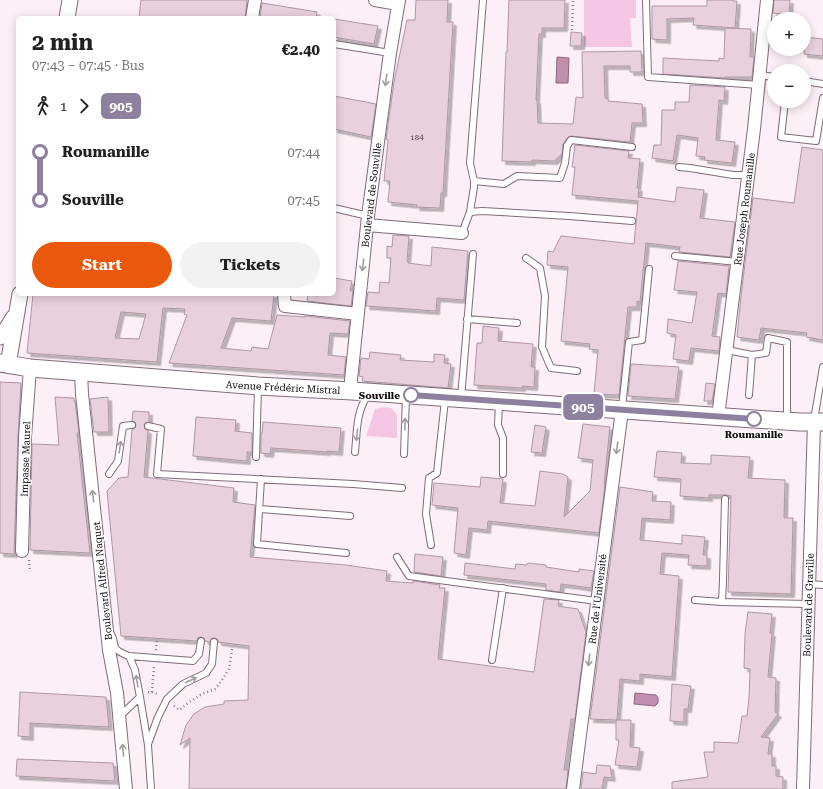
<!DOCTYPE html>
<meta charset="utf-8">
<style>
body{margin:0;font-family:"Roboto Serif",serif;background:#f2f2f2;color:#202124;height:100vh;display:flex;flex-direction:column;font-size:15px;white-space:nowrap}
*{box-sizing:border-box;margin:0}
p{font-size:13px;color:#757577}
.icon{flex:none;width:22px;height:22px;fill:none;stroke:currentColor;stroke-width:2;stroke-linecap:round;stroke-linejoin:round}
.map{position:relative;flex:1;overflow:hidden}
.drawer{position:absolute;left:16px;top:16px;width:320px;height:280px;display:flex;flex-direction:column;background:#fff;border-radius:6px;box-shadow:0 2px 10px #0003}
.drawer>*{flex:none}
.badge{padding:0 8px;border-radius:6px;font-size:14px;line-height:26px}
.controls{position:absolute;left:767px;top:12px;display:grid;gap:8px}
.controls a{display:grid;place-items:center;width:44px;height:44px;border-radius:50%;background:#fff;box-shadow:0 2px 10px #0003;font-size:20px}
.map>.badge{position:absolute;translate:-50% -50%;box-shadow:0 0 0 2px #fff}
.legs{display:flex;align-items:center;gap:6px;height:44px;padding:0 16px;font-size:13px}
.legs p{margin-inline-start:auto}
.summary{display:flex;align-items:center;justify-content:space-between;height:68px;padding:0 16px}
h1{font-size:22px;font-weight:700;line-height:30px}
.action{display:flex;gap:8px;margin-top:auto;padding:8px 16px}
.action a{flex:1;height:46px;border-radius:24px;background:#ea580c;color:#fff;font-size:16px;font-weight:700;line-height:46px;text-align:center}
.action a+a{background:#f2f2f2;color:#202124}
ul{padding:0 16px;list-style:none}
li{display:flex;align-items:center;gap:14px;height:48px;font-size:15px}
li i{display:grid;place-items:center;width:6px;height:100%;margin:0 5px;background:currentColor}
li i::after{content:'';width:10px;height:10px;margin:-5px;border:3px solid;border-radius:50%;background:#fff}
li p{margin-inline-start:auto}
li:first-child i{background:linear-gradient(#0000 50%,currentColor 0)}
li:last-child i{background:linear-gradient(currentColor 50%,#0000 0)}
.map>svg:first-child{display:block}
.green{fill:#f5c6e3}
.water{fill:#c18fae;stroke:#8c677e}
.building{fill:#e8d0de;stroke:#ad97a4;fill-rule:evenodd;filter:url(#shadow)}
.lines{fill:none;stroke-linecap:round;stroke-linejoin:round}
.service-casing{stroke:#816c79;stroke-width:8}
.minor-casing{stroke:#816c79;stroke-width:14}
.tertiary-casing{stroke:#816c79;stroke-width:17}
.secondary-casing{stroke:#816c79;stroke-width:19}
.path{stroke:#8b8086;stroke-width:2.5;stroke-dasharray:1 3;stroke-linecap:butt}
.service{stroke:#fff;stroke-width:6}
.minor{stroke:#fff;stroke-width:12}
.tertiary{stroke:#fff;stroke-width:15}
.secondary{stroke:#fff;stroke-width:17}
.oneway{stroke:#a09d9f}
.line-1-casing{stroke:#fff;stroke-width:9}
.line-1{stroke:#8e81a0;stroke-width:6}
.stop-1-dot{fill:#fff;stroke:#8e81a0;stroke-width:2}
.labels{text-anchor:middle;stroke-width:3;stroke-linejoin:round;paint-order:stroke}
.number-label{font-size:8px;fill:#483c43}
.street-label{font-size:10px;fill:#120a0f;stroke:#fff}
.stop-label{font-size:10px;font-weight:bold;fill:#120a0f;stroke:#fff;text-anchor:end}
</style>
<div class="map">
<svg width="823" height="789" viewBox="0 0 823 789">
<defs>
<filter id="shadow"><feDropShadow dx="3.5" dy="3.5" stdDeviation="0" flood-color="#0004"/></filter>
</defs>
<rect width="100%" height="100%" fill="#fdeff7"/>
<path class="green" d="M584,0H636V18H630L632,47H584Z
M382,407L391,408L397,415V438L366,436L375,409Z"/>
<path class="water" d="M557,57L569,58L568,83H556Z
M635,693L656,695L658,698V703L655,706L634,704Z"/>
<path class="building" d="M141,0H247L245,18H139Z
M416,0H448L447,22H453L443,193H441L440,208L416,207L417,205L388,202L390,181H384L388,140L386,139L394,82L407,20H415Z
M509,0H565L564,28H542V34H539L536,100H537L538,123L573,124L576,97L583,98L582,52L641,51L642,72H630V66H604L605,98L608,99V101L642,104L643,123H632L630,142L571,136L568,137L563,144L562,154L554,161L532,160V162L502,161L505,76L506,52H507Z
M707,0H733V1H737L735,28L693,25L694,18L667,19V40L652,39V6H707Z
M774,0H790L789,15L773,13Z
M262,3L317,12L316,18H260Z
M334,19L378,26L374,44L334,37Z
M725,28L751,29L750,57H754L752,77H725V78L663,74V58L719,61V58L724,59Z
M571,32L582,33L581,46H570Z
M804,37L823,39V56L804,54Z
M690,85L725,87L724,101L719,100L716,140L735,142L732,163L704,160L705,157L696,156L698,138L677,135L673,161L652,158L654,145H661L662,110H675V102H689Z
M334,96L376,104L371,137L334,129Z
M575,145L629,151L628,158L640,159L637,188H639L638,197L675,202L677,187L704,190L700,218L735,222L730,257L679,252L680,247L646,243L640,302L637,301V307H628L619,395L594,394L598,350L589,349L590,344L561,341L568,267L547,265L548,251L553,252L561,236L634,244L638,201L572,195L575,167H572Z
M802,147L823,150V340L806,337L807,333L761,328L759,340L737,337L741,296L753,198L794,203Z
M393,235L409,236L407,261H408V263L431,266L432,247L468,251L464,300L437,298L436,311L366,306L368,292L379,293L380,282L389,283L391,258H387V246L392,247Z
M678,261L729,266L726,294L718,293L712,336L720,337L719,351L691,348L689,361L673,359L676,335L667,333L668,319L692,323L697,292L674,290Z
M334,278L352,281L350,291H353L351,306L307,301L308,294L318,296V294H334Z
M33,294H274L271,321L232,318L221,348L251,351L252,347L268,349L277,315L305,317V316L350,321L348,334L330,333L328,355L346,357L344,375L169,363L187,315L184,314L185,309L163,308L157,362L27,353ZM121,312L146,314L139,339L115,338Z
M483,326L499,328L498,341L533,344L531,367H535L534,387L522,386V388L474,385L477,343H482Z
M370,352L401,355L400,360L434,362V354L445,355L444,363L451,364L448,388L362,381L363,377L359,376L361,358L369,359Z
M631,364L679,367L675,399L628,396Z
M0,382L21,383L18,437L14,554L0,553Z
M706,383L715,384L712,401H704Z
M55,397L74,398V401H75L79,433H77L90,553L30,550L32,444L59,445Z
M108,397L109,432H94L90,399Z
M133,411L149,412V422L145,423L144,425L145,429L148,431L144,477L234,488L233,502L255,505L250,557L346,565L387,571L386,581L413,583V581L440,585L439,588H445L438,659L534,672L544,599L559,600L558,606L578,609L586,632L575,719H571L564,770H568L566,789H189L190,738L180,745L186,725L194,714L205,707L224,704V701L248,700L249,646L218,642V640L215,638H212L210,642L205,641L204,638L201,637L198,638L197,641L121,636L107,491L119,478L128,477L132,430L135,428L136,425L135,422L132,421Z
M196,417L236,420L235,431L252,433V452H247V461L193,456Z
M263,422L341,428L339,452L327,451V452L271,448L270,454L261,453V433H262Z
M583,424L610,427L604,484L605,485L599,533L488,521L487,530L469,528L466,555L454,553L458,508L432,505L434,483L480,487L481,477L503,479L500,503L535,506L540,471L563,474L568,477L564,517L590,491L593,460L578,458Z
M535,425L546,427L542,453L531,452Z
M657,451L682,453L681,463L711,464V455L750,457L748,478L785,480L784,518H793L791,594L728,592L731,496L726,495H709V498L680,496L681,479L654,477Z
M620,487L653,492L652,501L671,502L670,520L642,518L640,540L682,544V535L705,537L703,555H707V566L688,565L689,555L662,553L660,574L679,576L672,677L640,674V681L620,679L617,720L590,719Z
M415,554L443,557L441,576L414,572Z
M465,563L515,569L516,564L527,565L528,563L546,565V567L579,572V569L594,571L591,588L561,584L560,592L546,590V584L464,575Z
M748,612L772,614L770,633H772L768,677L776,678L775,712L778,714L761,737L770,738L768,754H772V766H776V776L783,777V789H672V782L708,777L704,752H714V742L738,743L742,716H747L749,698L750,669L744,668L745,633Z
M672,684L691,686L688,709H684V722L670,721Z
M20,692L106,697L109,727L30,723V737L18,736Z
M616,720H631L630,747L640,748L637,767L615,765L619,740H616Z
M17,759L113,763L115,781L16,776Z
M597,765L610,766L612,778L604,777L602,789H581L583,772L596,774Z"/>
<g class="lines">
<defs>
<path id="service" d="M646,0L648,77L759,85
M334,44L390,53
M759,75L774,77
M804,81L823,84
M785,101L781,137L816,141L823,98
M679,167L690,168L733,175H749
M474,181L504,184L517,176L560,178L565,163L567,146L571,140L632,147
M334,208L368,216
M470,212L474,187V181L470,163L483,0
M462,233L470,212L482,211L569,216L632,221
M675,256L738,262
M526,258L540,268L545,296L542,347L551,368L577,371
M467,319L517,323
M727,350L752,355L749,395
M752,355L766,353L768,338L787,342V420
M461,398L473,254
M499,403L498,425L503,438V474
M622,408L629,342L642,340L649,269
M814,420L823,367
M148,426L161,429L157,474L353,484L402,488
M355,452C357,433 356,411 368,395
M404,454L406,396
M256,457L258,387
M109,474L118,461L123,426L132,425
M261,479L257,544L346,553
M260,509L350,516
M431,545L426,514L429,478L437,473L445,400
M397,557L409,576L597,601
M809,584L823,585
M695,600L722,602L808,604
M722,602L723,580L725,499
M111,634C114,638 113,642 115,647C117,652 124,654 129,656L135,670L140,697L148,745L151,789
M129,656L193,661L199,654L201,641
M492,660L503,588
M119,717L140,697
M148,744L158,717L167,699L183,684L206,673L212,664L214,642"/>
<path id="minor" d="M375,0L398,4
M252,18L255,0
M367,225L462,233
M284,294L285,306L358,314
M81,372L82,394L109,650L117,693L126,789
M352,391L351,380L368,216L390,53L399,0
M718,417L754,129L767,0
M22,551L25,437L30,368
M573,789L622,410
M803,789L814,422"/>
<path id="tertiary" d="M67,18L70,0
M0,337L7,328L13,318
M8,365L20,294"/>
<path id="secondary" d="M0,363L30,368L258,386L352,391L754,419L800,422H823"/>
</defs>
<use href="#service" class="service-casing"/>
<use href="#minor" class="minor-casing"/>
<use href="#tertiary" class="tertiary-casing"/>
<use href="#secondary" class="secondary-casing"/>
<path class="path" d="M572,30L573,0
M29,560L30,572
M156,650L157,641
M148,692H152L159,695
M152,692L154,667
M174,706L179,710L188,703L202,694L215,689L222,680L229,669L232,649"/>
<use href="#service" class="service"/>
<use href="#minor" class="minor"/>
<use href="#tertiary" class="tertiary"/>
<use href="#secondary" class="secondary"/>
</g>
<defs><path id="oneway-shaft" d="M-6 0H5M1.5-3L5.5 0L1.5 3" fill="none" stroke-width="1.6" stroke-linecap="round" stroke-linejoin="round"/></defs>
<g class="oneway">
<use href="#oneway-shaft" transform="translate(386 80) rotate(98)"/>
<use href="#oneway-shaft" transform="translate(363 265) rotate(96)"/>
<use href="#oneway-shaft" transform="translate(405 424) rotate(-89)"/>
<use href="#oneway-shaft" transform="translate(357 435) rotate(96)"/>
<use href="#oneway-shaft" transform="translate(120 447) rotate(-82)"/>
<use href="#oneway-shaft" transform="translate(617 448) rotate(97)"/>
<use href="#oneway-shaft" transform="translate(93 496) rotate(-96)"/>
<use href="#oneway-shaft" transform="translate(589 660) rotate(97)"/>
<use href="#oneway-shaft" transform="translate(191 680) rotate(-24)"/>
<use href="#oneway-shaft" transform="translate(137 681) rotate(-100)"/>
<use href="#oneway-shaft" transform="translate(123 750) rotate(-95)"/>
</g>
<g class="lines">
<defs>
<path id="line-1" d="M411,395L754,419"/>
</defs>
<use href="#line-1" class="line-1-casing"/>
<use href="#line-1" class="line-1"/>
</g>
<g class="stop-1-dot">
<circle cx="411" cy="395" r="7"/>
<circle cx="754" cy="419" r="7"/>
</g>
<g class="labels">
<g class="number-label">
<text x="417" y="140">184</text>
</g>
<g class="street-label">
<text transform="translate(371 195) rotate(-83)" y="4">Boulevard de Souville</text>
<text transform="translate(744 209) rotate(-83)" y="4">Rue Joseph Roumanille</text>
<text transform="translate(283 387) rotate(3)" y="4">Avenue Frédéric Mistral</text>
<text transform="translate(25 459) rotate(-88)" y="4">Impasse Maurel</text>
<text transform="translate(102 581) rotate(-96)" y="4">Boulevard Alfred Naquet</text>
<text transform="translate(597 599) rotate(-83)" y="4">Rue de l'Université</text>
<text transform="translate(808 605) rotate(-88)" y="4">Boulevard de Graville</text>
</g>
<g class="stop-label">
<text x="400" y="399">Souville</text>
<text x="754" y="438" text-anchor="middle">Roumanille</text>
</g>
</g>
</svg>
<div class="controls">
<a>+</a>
<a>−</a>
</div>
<b class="badge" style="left:583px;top:407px;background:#8e81a0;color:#fff">905</b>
<section class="drawer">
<div class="summary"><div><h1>2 min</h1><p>07:43 – 07:45 · Bus</p></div><b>€2.40</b></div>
<div class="legs"><svg class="icon" aria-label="walk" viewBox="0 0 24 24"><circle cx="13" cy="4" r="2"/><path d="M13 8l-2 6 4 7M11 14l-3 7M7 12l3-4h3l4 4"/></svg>1<svg class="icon" aria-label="forward" viewBox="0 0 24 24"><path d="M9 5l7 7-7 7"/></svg><b class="badge" style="background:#8e81a0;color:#fff">905</b></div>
<ul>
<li><i style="color:#8e81a0"></i><b>Roumanille</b><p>07:44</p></li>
<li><i style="color:#8e81a0"></i><b>Souville</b><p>07:45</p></li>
</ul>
<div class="action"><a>Start</a><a>Tickets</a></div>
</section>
</div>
